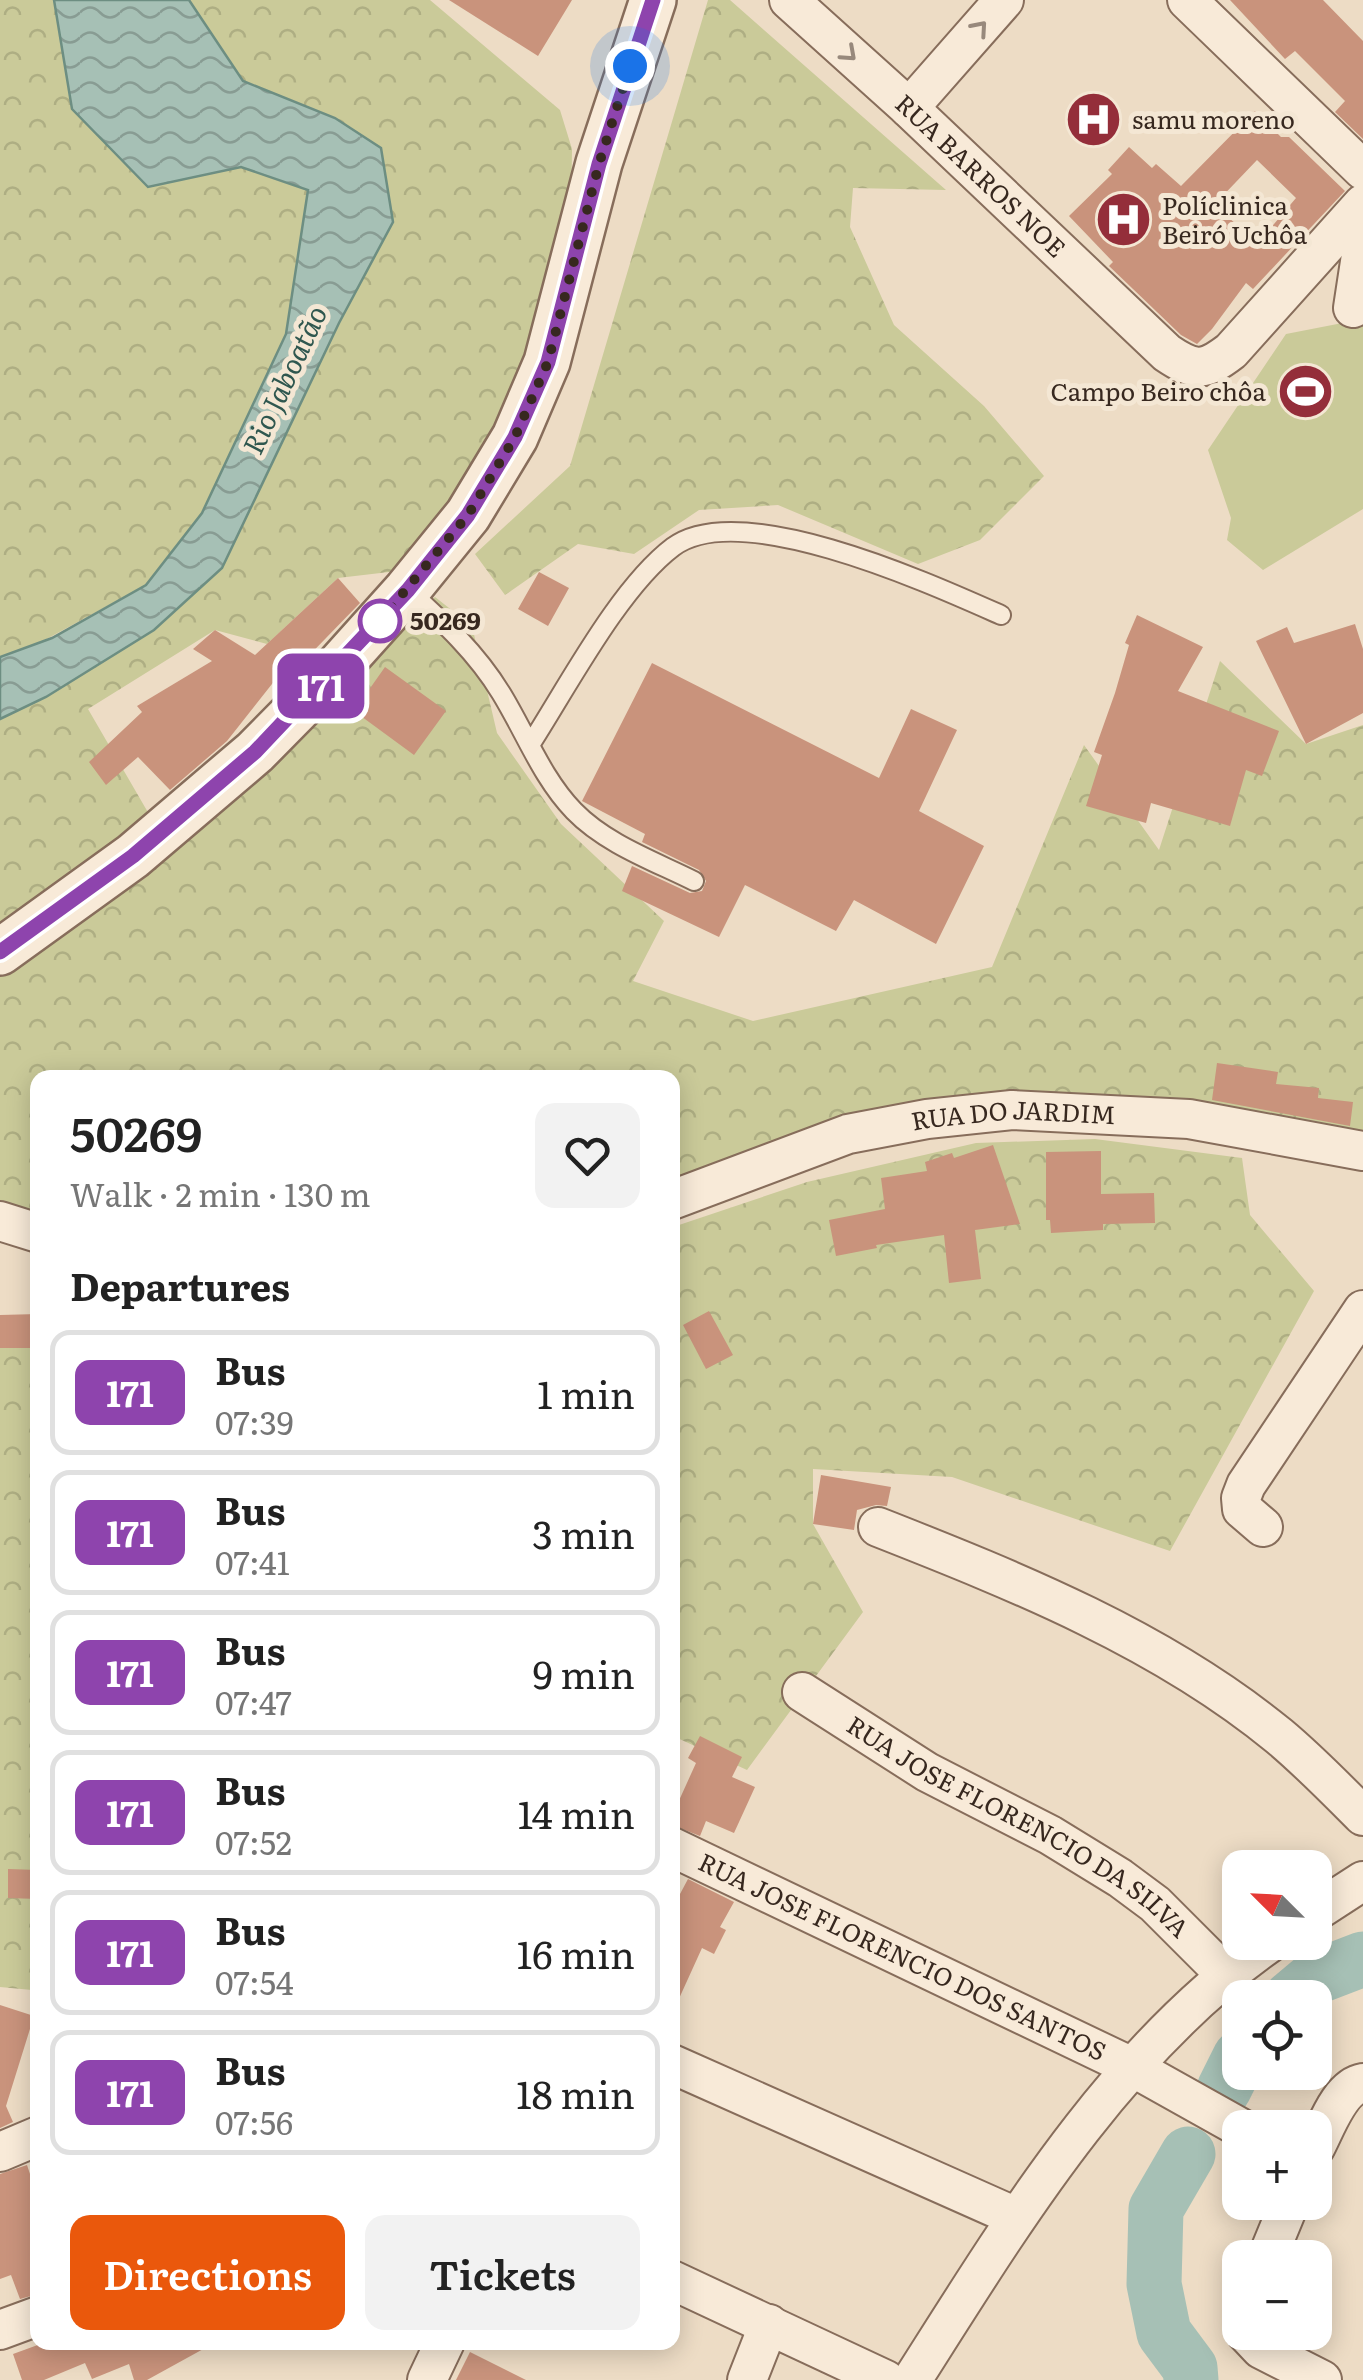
<!DOCTYPE html>
<meta charset="utf-8">
<style>
body{margin:0;font-family:Literata,serif;background:#f2f2f2;color:#222;height:100vh;display:flex;flex-direction:column;font-size:38px;white-space:nowrap}
*{box-sizing:border-box;margin:0}
p{font-size:32px;color:#767676}
.icon{flex:none;width:55px;height:55px;fill:none;stroke:currentColor;stroke-width:2;stroke-linecap:round;stroke-linejoin:round}
.map{position:relative;flex:1;overflow:hidden}
.panel{position:absolute;left:30px;top:1070px;width:650px;height:1280px;display:flex;flex-direction:column;background:#fff;border-radius:20px;box-shadow:0 5px 25px #0003}
.panel>*{flex:none}
.badge{padding:0 20px;border-radius:15px;font-size:35px;line-height:65px}
.needle{width:65px;rotate:294deg}
.controls{position:absolute;left:1222px;top:1850px;display:grid;gap:20px}
.controls a{display:grid;place-items:center;width:110px;height:110px;border-radius:20px;background:#fff;box-shadow:0 5px 25px #0003;font-size:50px}
.you{position:absolute;width:50px;height:50px;margin:-25px;border:8px solid #fff;border-radius:50%;background:#1a73e8;box-shadow:0 0 0 15px #1a73e833}
.map>.badge{position:absolute;translate:-50% -50%;box-shadow:0 0 0 5px #fff}
h2{padding:0 40px;font-size:38px;line-height:90px}
.round{display:grid;place-items:center;flex:none;width:105px;height:105px;border-radius:20px;background:#f2f2f2}
.head{display:flex;align-items:center;justify-content:space-between;height:170px;padding:0 40px}
h1{font-size:48px;font-weight:600;line-height:75px}
.button{display:flex;gap:20px;margin-top:auto;padding:20px 40px}
.button a{flex:1;height:115px;border-radius:20px;background:#ea580c;color:#fff;font-size:40px;font-weight:600;line-height:115px;text-align:center}
.button a+a{background:#f2f2f2;color:#222}
ul{padding:0;list-style:none}
li{display:flex;align-items:center;gap:30px;height:125px;margin:0 20px 15px;padding:0 20px;border:5px solid #e0e0e0;border-radius:20px}
li div{flex:1}
li b{display:block;font-size:38px}
li em{font-style:normal}
li .badge{min-width:110px;font-weight:700;text-align:center}
.map>svg:first-child{display:block}
.forest{fill:url(#forest-crowns)}
.garden{fill:#caca99}
.water{fill:url(#water-waves);stroke:#6d8e82;stroke-width:2.5}
.lines{fill:none;stroke-linecap:round;stroke-linejoin:round}
.river{stroke:#a6c0b5;stroke-width:55}
.building{fill:#c9937c;fill-rule:evenodd}
.service-casing{stroke:#876d5b;stroke-width:22}
.minor-casing{stroke:#876d5b;stroke-width:42}
.tertiary-casing{stroke:#876d5b;stroke-width:50}
.service{stroke:#f8ead8;stroke-width:18}
.minor{stroke:#f8ead8;stroke-width:38}
.tertiary{stroke:#f8ead8;stroke-width:45}
.oneway{stroke:#98897c}
.line-casing{stroke:#fff;stroke-width:22}
.line{stroke:#8e44ad;stroke-width:15}
.walk{stroke:#37281f;stroke-width:10;stroke-dasharray:0 18}
.stop-dot{fill:#fff;stroke:#8e44ad;stroke-width:5}
.labels{text-anchor:middle;stroke-width:10;stroke-linejoin:round;paint-order:stroke}
.poi-label{font-size:25px;fill:#37281f;stroke:#f4e7d4;text-anchor:start}
.street-label{font-size:25px;fill:#37281f;stroke:#f4e7d4}
.stop-label{font-size:25px;font-weight:bold;fill:#37281f;stroke:#f4e7d4;text-anchor:start}
.water-label{font-size:28px;font-style:italic;fill:#2f574f;stroke:#f4e7d4}
</style>
<div class="map">
<svg width="1363" height="2380" viewBox="0 0 1363 2380">
<defs>
<pattern id="forest-crowns" width="20" height="18" patternUnits="userSpaceOnUse" patternTransform="scale(2.5)"><rect width="20" height="18" fill="#caca99"/><path d="M2 6a3 3 0 1 1 6 0M12 15a3 3 0 1 1 6 0" fill="none" stroke="#aeae83"/></pattern>
<pattern id="water-waves" width="16" height="10" patternUnits="userSpaceOnUse" patternTransform="scale(2.5)"><rect width="16" height="10" fill="#a6c0b5"/><path d="M0 5q4-4 8 0t8 0" fill="none" stroke="#889c93"/></pattern>
</defs>
<rect width="100%" height="100%" fill="#eddcc5"/>
<path class="forest" d="M0,0H54L72,109L148,186L241,167L308,189L286,334L202,513L146,585L41,642L0,657Z
M189,0H430L560,110L572,149L571,216L507,432L406,570L338,578L267,644L215,630L88,709L153,821L0,934V719L46,697L154,630L222,568L339,323L393,222L335,118L243,81Z
M708,0H730L946,190L853,188L850,227L894,325L984,406L1044,476L980,540L918,564L778,505L699,510L634,554L578,544L505,595L475,554L570,466Z
M435,597L472,626L497,733L561,824L664,921L633,981L753,1021L992,967L1084,745L1159,850L1220,661L1306,744L1363,725V1134L1003,1100L673,1184L672,1078H38L37,1223L0,1212V970Z
M1095,1139L1242,1158L1250,1215L1314,1291L1170,1551L952,1477L813,1469V1524L863,1612L747,1770L673,1736V1227L807,1182L976,1143Z
M0,1324L38,1333L37,1902L32,1990L0,1987Z"/>
<path class="garden" d="M1363,319V509L1263,570L1227,540L1231,518L1208,450L1286,334Z"/>
<path class="water" d="M54,0H189L243,81L335,118L381,148L393,222L339,323L222,568L154,630L46,697L0,719V657L52,638L146,585L202,513L286,334L308,190L241,167L148,187L72,109Z"/>
<g class="lines">
<path class="river" d="M1291,1998L1316,1977L1363,1959
M1224,2089L1240,2057
M1188,2154L1156,2209L1154,2284L1164,2333L1190,2368L1191,2380"/>
</g>
<path class="building" d="M449,0H572L538,56Z
M1230,0H1323L1363,41V139L1335,112L1345,101L1295,51L1285,59Z
M1255,111L1281,137H1289L1345,191L1253,289L1246,283L1212,329L1197,344L1181,335L1109,266L1113,262L1069,216L1112,174L1108,170L1129,147L1152,168L1156,164L1181,186ZM1257,160L1296,198L1258,243L1214,205Z
M539,572L569,588L548,626L518,609Z
M338,578L360,603L293,672L287,665L227,741L170,790L138,757L106,785L89,762L142,712L137,706L212,661L193,649L215,630L255,655Z
M1137,615L1203,647L1178,691L1279,731L1262,776L1246,770L1230,826L1151,803L1146,823L1086,806L1102,755L1094,752L1115,693L1129,645L1125,643Z
M1355,624L1363,649V713L1306,744L1256,641L1287,627L1294,643Z
M652,663L879,778L911,709L957,730L919,811L984,846L936,944L854,900L836,931L745,885L719,937L622,891L632,866L690,893L702,891L706,881L699,870L642,842L645,834L582,801Z
M385,667L446,711L414,755L354,711Z
M1217,1063L1278,1072L1276,1084L1319,1088L1318,1098L1353,1102L1350,1126L1212,1100Z
M993,1145L1020,1224L975,1230L981,1279L949,1283L944,1235L876,1245L877,1248L836,1256L829,1220L885,1209L881,1178L927,1171L925,1162L952,1153L954,1158Z
M1101,1151V1194L1154,1193L1155,1223L1103,1224V1230L1051,1233L1050,1220H1046V1152Z
M709,1311L733,1355L706,1369L683,1325Z
M38,1314V1348H0V1315Z
M821,1475L891,1487L887,1506L876,1505L857,1510L854,1530L813,1524Z
M700,1736L742,1757L732,1777L755,1787L734,1833L706,1821L700,1836L672,1825V1816L696,1763L688,1758Z
M8,1869L38,1870V1899L8,1898Z
M688,1879L734,1902L720,1927L726,1930L714,1954L702,1948L672,2014V1909Z
M0,2005L34,2016L6,2106L13,2122L0,2128Z
M27,2165L38,2198V2294L20,2299L11,2275L0,2279V2174Z
M46,2342H216L147,2380H134L129,2364L92,2379L85,2363L44,2380H22L13,2354Z
M470,2352L526,2380H456Z"/>
<g class="lines">
<defs>
<path id="service" d="M408,590C443,622 476,652 501,693C525,732 542,778 574,811C606,844 654,861 694,881
M530,745C568,686 619,588 673,547C740,497 931,584 1001,615"/>
<g id="minor">
<path id="s1" d="M789,0L909,108L1167,353C1195,372 1205,371 1231,351L1363,204"/>
<path d="M1187,0L1363,170"/>
<path d="M909,108L1004,0"/>
<path d="M1353,308L1363,242"/>
<path id="s2" d="M672,1200L848,1134L927,1119L1012,1110L1189,1119L1363,1151"/>
<path d="M0,1221L38,1233"/>
<path d="M878,1527C1018,1582 1162,1640 1279,1736C1309,1761 1336,1789 1363,1816"/>
<path d="M1263,1527L1242,1509L1241,1498L1246,1485L1363,1310"/>
<path id="s3" d="M802,1692L927,1772L1050,1835L1120,1878L1155,1904L1225,1974"/>
<path id="s4" d="M672,1847L1132,2067L1241,2128"/>
<path d="M1315,1912L1363,1881"/>
<path d="M672,2064L1016,2217"/>
<path d="M1315,2148C1326,2128 1339,2087 1363,2083"/>
<path d="M0,2152L38,2136"/>
<path d="M1267,2258L1290,2202"/>
<path d="M672,2280L886,2380"/>
<path d="M0,2330L38,2316"/>
<path d="M1245,2332L1261,2349L1322,2380"/>
<path d="M427,2380L445,2342"/>
<path d="M747,2380L769,2324"/>
<path d="M912,2380C1012,2223 1115,2051 1271,1942"/>
</g>
<path id="tertiary" d="M0,952L133,856L255,752L328,678L407,590L468,515L515,437L547,362L599,163L653,0"/>
</defs>
<use href="#service" class="service-casing"/>
<use href="#minor" class="minor-casing"/>
<use href="#tertiary" class="tertiary-casing"/>
<use href="#service" class="service"/>
<use href="#minor" class="minor"/>
<use href="#tertiary" class="tertiary"/>
</g>
<defs><path id="oneway-chevron" d="M-2-3.5L2.5 0L-2 3.5" fill="none" stroke-width="1.6" stroke-linecap="round" stroke-linejoin="round" transform="scale(2.5)"/></defs>
<g class="oneway">
<use href="#oneway-chevron" transform="translate(980 28) rotate(-49)"/>
<use href="#oneway-chevron" transform="translate(849 54) rotate(42)"/>
</g>
<g class="lines">
<defs>
<path id="line" d="M0,952L133,856L255,752L408,590L468,515L515,437L548,362L599,164L653,0"/>
</defs>
<use href="#line" class="line-casing"/>
<use href="#line" class="line"/>
<path class="walk" d="M380,621L468,515L515,437L548,362L599,164L630,66"/>
</g>
<defs>
<symbol id="hospital-disc" viewBox="-11 -11 22 22"><circle r="9.5" fill="#942e3a" stroke="#f4e7d4"/><path d="M-5-5h3v3.5h4V-5h3V5h-3V1.5h-4V5h-3Z" fill="#fff"/></symbol>
<symbol id="stadium-disc" viewBox="-11 -11 22 22"><circle r="9.5" fill="#942e3a" stroke="#f4e7d4"/><path d="M0-5a6.5 5 0 1 0 0 10a6.5 5 0 1 0 0-10ZM-3.5-1.8h7v3.6h-7Z" fill="#fff"/></symbol>
</defs>
<g fill-rule="evenodd">
<use href="#hospital-disc" x="1062" y="88" width="63" height="63"/>
<use href="#hospital-disc" x="1092" y="188" width="63" height="63"/>
<use href="#stadium-disc" x="1274" y="360" width="63" height="63"/>
</g>
<circle class="stop-dot" cx="380" cy="621" r="20"/>
<g class="labels">
<g class="poi-label">
<text x="1132" y="129">samu moreno</text>
<text x="1162" y="215">Políclinica<tspan x="1162" dy="29">Beiró Uchôa</tspan></text>
<text x="1266" y="401" text-anchor="end">Campo Beiro chôa</text>
</g>
<g class="street-label">
<text dy="9" stroke="none"><textPath href="#s1" startOffset="260">RUA BARROS NOE</textPath></text>
<text dy="9" stroke="none"><textPath href="#s2" startOffset="355">RUA DO JARDIM</textPath></text>
<text dy="9" stroke="none"><textPath href="#s3" startOffset="255">RUA JOSE FLORENCIO DA SILVA</textPath></text>
<text dy="9" stroke="none"><textPath href="#s4" startOffset="255">RUA JOSE FLORENCIO DOS SANTOS</textPath></text>
</g>
<g class="stop-label">
<text x="410" y="630">50269</text>
</g>
<g class="water-label">
<text transform="translate(285 380) rotate(-65)" y="10">Rio Jaboatão</text>
</g>
</g>
</svg>
<div class="controls">
<a><svg class="needle" viewBox="-14 -14 28 28"><path d="M0-13l5 13h-10z" fill="#e53935"/><path d="M0 13l5-13h-10z" fill="#767676"/></svg></a>
<a><svg class="icon" aria-label="locate" viewBox="0 0 24 24"><circle cx="12" cy="12" r="6"/><path d="M12 2v4M12 18v4M2 12h4M18 12h4"/></svg></a>
<a>+</a>
<a>−</a>
</div>
<div class="you" style="left:630px;top:66px"></div>
<b class="badge" style="left:321px;top:686px;background:#8e44ad;color:#fff">171</b>
<section class="panel">
<div class="head"><div><h1>50269</h1><p>Walk · 2 min · 130 m</p></div><a class="round"><svg class="icon" aria-label="heart" viewBox="0 0 24 24"><path d="M12 20l-8-8c-3-5 5-10 8-4 3-6 11-1 8 4z"/></svg></a></div>
<h2>Departures</h2>
<ul>
<li><span class="badge" style="background:#8e44ad;color:#fff">171</span><div><b>Bus</b><p>07:39</p></div><em>1 min</em></li>
<li><span class="badge" style="background:#8e44ad;color:#fff">171</span><div><b>Bus</b><p>07:41</p></div><em>3 min</em></li>
<li><span class="badge" style="background:#8e44ad;color:#fff">171</span><div><b>Bus</b><p>07:47</p></div><em>9 min</em></li>
<li><span class="badge" style="background:#8e44ad;color:#fff">171</span><div><b>Bus</b><p>07:52</p></div><em>14 min</em></li>
<li><span class="badge" style="background:#8e44ad;color:#fff">171</span><div><b>Bus</b><p>07:54</p></div><em>16 min</em></li>
<li><span class="badge" style="background:#8e44ad;color:#fff">171</span><div><b>Bus</b><p>07:56</p></div><em>18 min</em></li>
</ul>
<div class="button"><a>Directions</a><a>Tickets</a></div>
</section>
</div>
